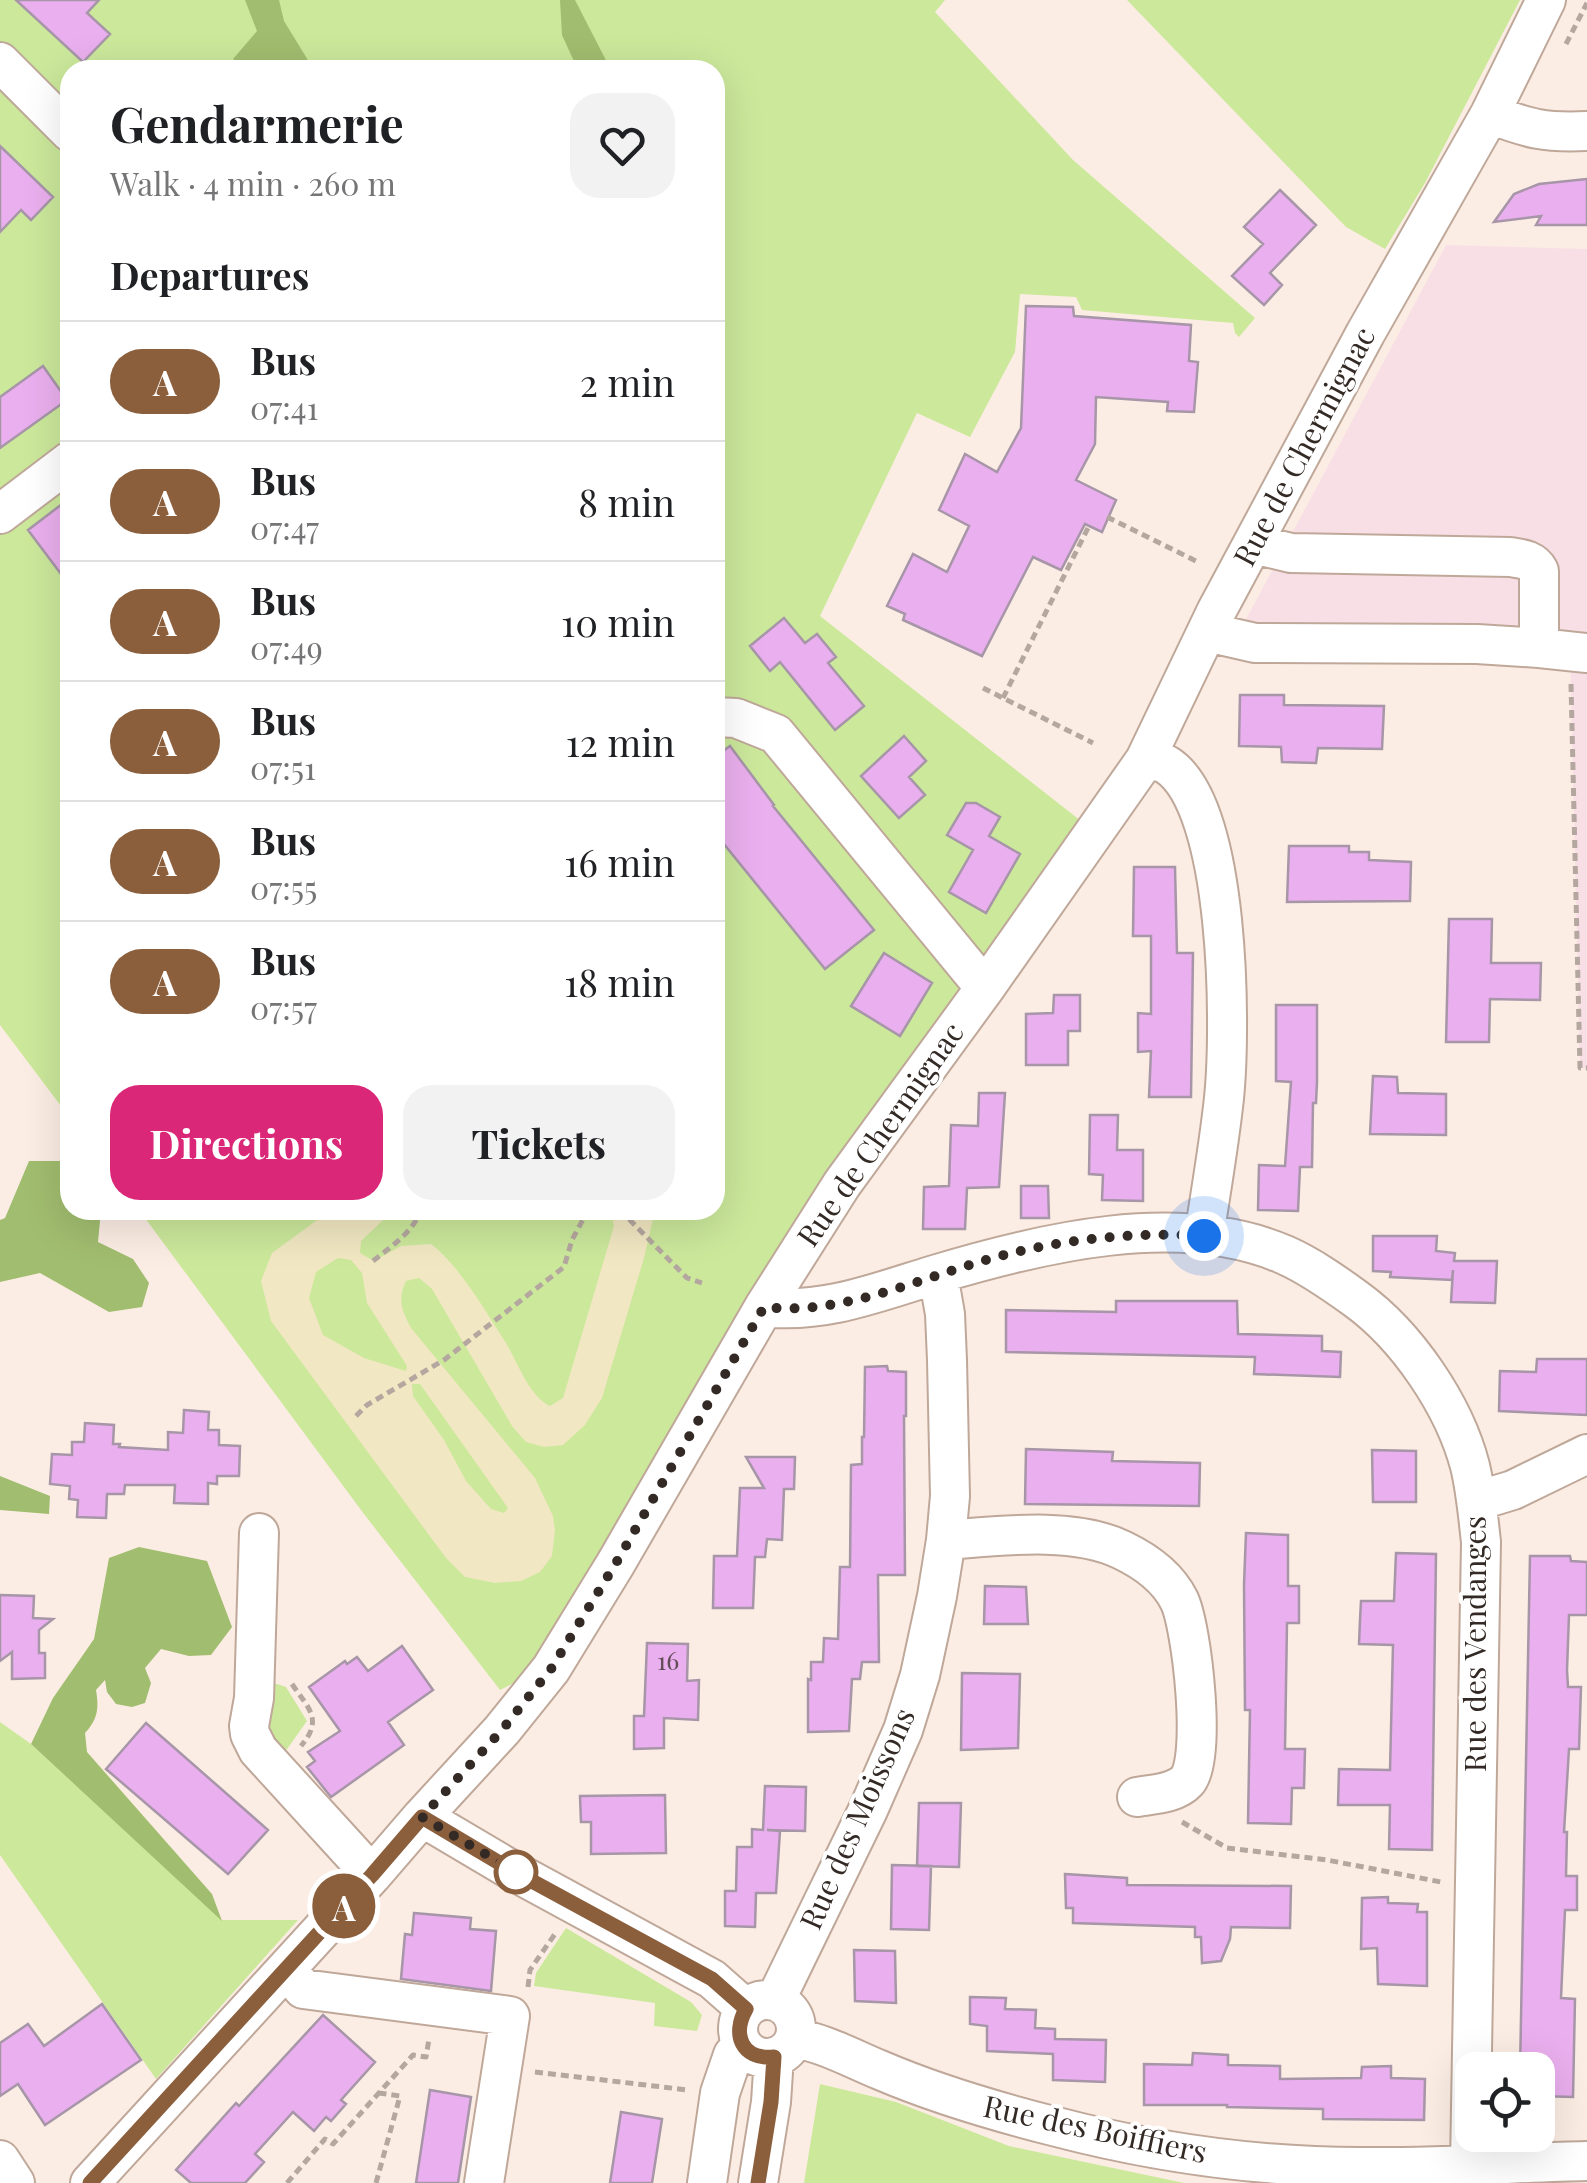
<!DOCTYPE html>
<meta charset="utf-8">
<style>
body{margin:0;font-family:"Playfair Display",serif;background:#f2f2f2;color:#202124;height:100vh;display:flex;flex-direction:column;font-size:38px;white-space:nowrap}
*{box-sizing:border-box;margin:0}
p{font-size:32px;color:#757577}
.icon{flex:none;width:55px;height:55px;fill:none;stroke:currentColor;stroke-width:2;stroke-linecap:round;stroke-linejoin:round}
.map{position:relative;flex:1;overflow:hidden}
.panel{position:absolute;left:60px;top:60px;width:665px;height:1160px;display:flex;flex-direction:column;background:#fff;border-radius:30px;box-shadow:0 10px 40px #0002}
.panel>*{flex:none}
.badge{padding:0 20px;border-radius:32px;font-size:35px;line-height:65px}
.tools{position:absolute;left:1455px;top:2052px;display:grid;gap:20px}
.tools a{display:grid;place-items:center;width:100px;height:100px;border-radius:20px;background:#fff;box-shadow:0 10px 40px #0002;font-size:50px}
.you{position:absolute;width:50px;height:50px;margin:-25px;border:8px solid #fff;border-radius:50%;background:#1a73e8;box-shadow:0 0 0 15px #1a73e833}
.map>.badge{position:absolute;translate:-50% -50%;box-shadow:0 0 0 5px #fff}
h2{padding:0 50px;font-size:38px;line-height:90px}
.round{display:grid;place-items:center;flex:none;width:105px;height:105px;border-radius:30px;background:#f2f2f2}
.head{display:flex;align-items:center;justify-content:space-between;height:170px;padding:0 50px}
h1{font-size:48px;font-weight:700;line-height:75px}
.button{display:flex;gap:20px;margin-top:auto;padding:20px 50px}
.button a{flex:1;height:115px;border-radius:30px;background:#db2777;color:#fff;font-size:40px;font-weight:700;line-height:115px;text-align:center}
.button a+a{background:#f2f2f2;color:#202124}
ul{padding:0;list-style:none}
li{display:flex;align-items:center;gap:30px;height:120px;padding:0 50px;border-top:2px solid #e0e0e0}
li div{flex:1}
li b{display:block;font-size:38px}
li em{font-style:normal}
li .badge{min-width:110px;font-weight:700;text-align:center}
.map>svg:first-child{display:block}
.education{fill:#f8dfe6}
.green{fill:#cbe89b}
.forest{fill:#a1bd6f}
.sand{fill:#f1e7c2;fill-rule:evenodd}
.building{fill:#eaafee;stroke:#a795a8;stroke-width:2.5}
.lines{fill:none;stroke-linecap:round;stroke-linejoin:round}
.minor-casing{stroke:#bfa899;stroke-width:42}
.path{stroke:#b4a79f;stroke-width:5;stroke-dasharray:8 5;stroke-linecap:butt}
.minor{stroke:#fff;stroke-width:38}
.line-casing{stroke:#fff;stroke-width:22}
.line{stroke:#8b5e3c;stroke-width:15}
.walk{stroke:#332a25;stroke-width:10;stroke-dasharray:0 18}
.stop-dot{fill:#fff;stroke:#8b5e3c;stroke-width:5}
.labels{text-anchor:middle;stroke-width:8;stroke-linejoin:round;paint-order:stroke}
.number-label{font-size:25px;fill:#614b57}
.street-label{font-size:30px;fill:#332a25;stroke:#fff}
</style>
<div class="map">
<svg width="1587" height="2183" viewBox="0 0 1587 2183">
<rect width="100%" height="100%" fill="#fcede4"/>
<path class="education" d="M1446,245L1587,249V1068H1580L1570,651L1235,640Z"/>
<path class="green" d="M0,0H945L935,12L1073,160L1255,318L1239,337L1235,333L1233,323L1082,310L1076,297L1020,294L1015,352L970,437L917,413L820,616L1081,821L616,1563L520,1680L500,1690L364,1514L139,1210H715V70H70V1118L0,1025Z
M1127,0H1520L1425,183L1385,249L1346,227Z
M274,1683L286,1687L307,1721L280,1759L266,1739L269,1685Z
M0,1722L31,1744L222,1920H298L156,2079L0,1855Z
M566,1928L691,2002L702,2015L697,2031L654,2026L655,2003L534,1986L536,1973Z
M820,2084L896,2102L1009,2146L1184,2183H804Z"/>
<path class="forest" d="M245,0H279L284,21L314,70H247L233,59L257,31Z
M560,0H575L611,70H578L562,35Z
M29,1161H60L70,1172V1210H101L98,1242L133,1259L149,1283L142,1307L109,1312L40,1273L0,1282V1220L5,1218Z
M0,1476L50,1496L49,1514L0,1510Z
M139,1547L207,1561L232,1627L211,1655L189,1656L161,1649L145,1668L151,1683L145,1703L132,1707L116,1704L107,1692L105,1680L96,1690C99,1708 98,1719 85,1733L87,1752L212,1894L222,1921L31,1744L53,1698L94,1639L109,1558Z"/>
<path class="sand" d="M331,1210H398L382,1221L361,1241L360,1253L374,1261L401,1246L431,1244C458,1264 487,1313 506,1343C518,1363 529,1396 550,1406L563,1398L614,1226L612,1217L605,1210H655L644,1258L602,1398L585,1425L563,1445L544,1447L526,1442L512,1426L432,1289L419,1278L406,1281C397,1300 402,1311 411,1328L535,1478L553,1516L555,1530L552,1556L540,1572L521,1581L495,1583L465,1577L446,1558L271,1321L261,1281L272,1253ZM338,1258L351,1260L362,1273L367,1303L407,1366L406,1371L364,1358L323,1335L309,1298L316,1272ZM412,1384H420L508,1508L504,1513L491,1509L466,1481L444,1440L413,1396Z"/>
<path class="building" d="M16,0H99L87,13L110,34L83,62Z
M0,146L53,197L31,220L21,210L0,232Z
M1587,179V225H1536L1541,216L1494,222L1514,194L1539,184Z
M1280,190L1316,225L1270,273L1282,285L1264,305L1232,276L1263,244L1244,227Z
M1026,306L1073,307L1074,316L1191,325L1189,361L1198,362L1194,412L1167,411L1168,402L1096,397L1095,444L1076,480L1116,500L1102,532L1085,524L1061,570L1033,557L982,656L903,620L905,614L887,606L913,554L947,572L969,526L939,510L965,454L997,472L1021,428Z
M43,366L67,400L0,448V397Z
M70,498V586L28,530Z
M784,618L805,643L817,634L836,657L828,663L864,706L835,730L780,662L770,671L750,646Z
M1240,695H1284V705L1384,706L1382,749L1318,748L1316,763L1282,762L1281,747L1239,746Z
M904,736L926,761L909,777L925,795L899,818L861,776Z
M730,746L774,805L773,806L874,930L825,969L715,833V757Z
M966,803H976L1000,817L989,836L1020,854L986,913L949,892L973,850L947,835Z
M1289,846H1349V852H1369V860L1411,862L1410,901L1287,902Z
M1134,867H1175L1177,953H1193L1191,1097H1149L1151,1051L1138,1052V1013L1151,1014V936H1133Z
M1449,919H1492L1491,963H1541L1540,1000L1490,999L1489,1042H1446Z
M884,953L932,983L900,1036L851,1006Z
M1054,995H1080V1031H1068V1065H1026V1014L1053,1013Z
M1276,1005H1317V1082L1316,1103H1313L1312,1167H1300L1298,1211L1258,1210L1259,1165L1285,1166L1291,1082L1276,1081Z
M1373,1076L1397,1077L1398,1093L1446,1094V1135L1370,1134Z
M979,1093H1005L999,1187L967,1188L965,1229H923L924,1187L949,1186L951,1125L978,1126Z
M1090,1115H1118L1117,1150H1143V1201L1102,1200L1103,1175L1089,1174Z
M1021,1186H1048L1049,1218H1021Z
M1373,1236H1437L1436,1251L1455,1253L1454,1261H1497L1495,1303L1451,1302L1453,1270L1452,1280L1390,1277L1391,1272L1373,1271Z
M1116,1301H1237L1238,1334L1322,1336V1351L1341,1352L1340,1377L1254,1374L1255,1357L1006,1352V1310L1116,1312Z
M1537,1359H1587V1415L1499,1411L1500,1371L1536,1372Z
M887,1366L888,1371L906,1372V1416H904L905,1575H878L879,1662H862L860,1679H852L849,1731L808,1732V1679L811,1680V1662H823L824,1638L838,1639L840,1567H850L851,1465L862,1464V1437H864L865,1367Z
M184,1410L209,1412L208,1430H219V1445L240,1446L239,1476H217V1484L208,1483V1504L174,1503L175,1485H125L124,1494H107L106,1518L77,1517L78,1500L69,1499L70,1486L50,1484L52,1454L72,1455V1442H84L85,1423L114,1425L113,1444H120L119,1447L168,1450V1432L183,1433Z
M1026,1449L1113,1452L1112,1461L1200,1463L1199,1506L1025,1504Z
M1372,1450L1416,1451V1502H1373Z
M746,1457H795L794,1489H784L782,1540L767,1539L765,1557H755L753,1608H713L714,1556H737L740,1488H764Z
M1246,1533L1288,1535V1586H1299V1623H1287L1285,1749H1305L1304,1788H1292L1291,1824L1248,1823L1250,1710H1245L1244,1585Z
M1396,1553L1436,1554L1432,1850L1389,1849L1390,1805H1338L1339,1769L1390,1770L1393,1645L1359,1644L1360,1620L1361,1601H1394Z
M1530,1556H1570L1571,1561L1587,1562V1615H1569L1567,1670L1568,1687H1581L1579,1749H1569L1564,1832H1567L1566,1876H1577V1910H1565L1561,1998L1575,1999L1573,2097L1538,2096V2070H1520Z
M985,1586L1026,1587L1028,1624H984Z
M0,1595L34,1596L33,1618L53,1619L39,1630V1653H45V1678L12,1679V1652L0,1661Z
M647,1643L688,1644L687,1681L699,1680L698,1720L664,1718V1748L634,1749V1716H644Z
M402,1646L433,1690L388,1722L404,1745L331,1797L307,1767L315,1761L308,1752L340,1731L309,1687L345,1661L347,1664L357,1657L368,1671Z
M962,1673L1020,1674L1018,1748L961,1750Z
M146,1723L268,1830L228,1874L106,1769Z
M765,1786L806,1787L805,1831L767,1830L780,1831L776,1893H756L755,1927L725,1926V1891H736L737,1847H752V1829L763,1830Z
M665,1795L666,1853L591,1854V1822H581L580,1796Z
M919,1803H961L959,1867L917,1866Z
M892,1865L931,1866L929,1930L891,1929Z
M1065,1874L1127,1878V1885L1291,1886L1290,1928L1231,1927L1230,1939L1221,1961L1202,1963L1201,1937H1195V1927L1073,1923V1908H1066Z
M1388,1897V1903L1418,1904L1417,1912H1427V1986L1378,1984L1377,1948L1361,1949L1362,1898Z
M414,1913L471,1918L470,1929L496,1931L491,1991L401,1979L405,1934L412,1935Z
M854,1950L895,1951L896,2003L855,2001Z
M970,1997L1006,1998L1005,2009L1036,2010L1035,2028L1055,2029V2039L1106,2040L1105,2082L1053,2080V2054L987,2051V2026L970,2024Z
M102,2004L141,2060L45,2125L18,2084L0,2096V2043L28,2024L44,2046Z
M323,2015L375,2062L341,2100L346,2104L331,2121L326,2117L314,2131L293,2112L255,2154L264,2162L245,2183H191L176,2170L236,2103L239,2106Z
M1193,2053L1228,2055V2065L1280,2066V2079L1361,2078L1362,2067L1391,2066V2078L1425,2079L1424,2120L1323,2119V2109L1227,2107V2105H1144V2064L1192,2065Z
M430,2090L471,2097L458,2183H416Z
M621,2112L662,2119L652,2183H610Z"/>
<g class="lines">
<defs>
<path id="minor" d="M0,62L70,132
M1490,114C1529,129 1545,133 1587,131
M0,514L70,461
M1207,632L1255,643L1477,644L1539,648V571C1533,560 1523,559 1510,557L1291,553L1253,544
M1539,648L1587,653
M715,717L736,718L776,734L985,988
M1145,760C1153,761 1161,761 1167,765C1231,806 1231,1029 1224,1098C1219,1145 1211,1190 1204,1236
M764,1307C824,1314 878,1292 934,1275C1040,1243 1179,1209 1285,1255C1310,1266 1334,1283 1356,1299C1407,1336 1454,1405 1470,1466C1476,1491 1478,1516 1481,1542L1470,2164
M1477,1501L1513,1490L1587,1454
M259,1533L254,1698L249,1726L250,1734L258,1750L372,1875
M946,1540C998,1536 1074,1526 1122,1550C1145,1561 1167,1576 1179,1600C1192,1626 1207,1760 1187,1781C1175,1794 1153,1794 1137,1797
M422,1817L508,1868L712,1979L746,2009
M287,1969L303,1989L510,2016L484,2183
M738 2029a29 29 0 1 1 58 0a29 29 0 1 1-58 0Z
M775,2001L868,1810L903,1730L920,1675L937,1596L946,1540L950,1496L947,1360L945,1314L938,1274
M795,2038C826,2044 851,2058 880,2070C936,2094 994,2111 1053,2126C1152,2152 1257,2167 1360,2167C1435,2168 1511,2163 1587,2161
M0,2160L15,2183
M90,2183L372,1875L422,1817L502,1730L551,1669L616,1563L764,1307L842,1184L985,988L1145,760L1216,612L1365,334L1490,114L1546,0
M707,2183L720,2093L733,2055L746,2049
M758,2183L771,2102L774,2057"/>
</defs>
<use href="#minor" class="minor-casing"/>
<path class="path" d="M1566,44L1587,3
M1107,517L1200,563
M1571,684L1580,1068H1587
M983,688L1093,743
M1003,698L1089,526
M620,1210L687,1278L702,1283
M373,1261C392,1246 413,1232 421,1210
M356,1416L367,1405L444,1360L564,1267L572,1240L588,1210
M292,1684C308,1708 324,1719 301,1746
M1182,1822L1227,1848L1327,1860L1441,1882
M528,1987L530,1970L557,1931
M535,2072L688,2090
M287,2183L325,2139L333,2144L413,2055L426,2057L429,2039
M376,2183L400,2096L379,2093"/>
<use href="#minor" class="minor"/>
</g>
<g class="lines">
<defs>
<path id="line" d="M90,2183L372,1875L422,1817L508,1868L712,1979L746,2009C732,2034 741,2060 774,2057L771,2102L758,2183"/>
</defs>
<use href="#line" class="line-casing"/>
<use href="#line" class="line"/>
<path class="walk" d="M516,1872L422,1817L502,1730L551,1669L616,1563L764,1307C847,1317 932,1272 1012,1253C1075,1238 1139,1232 1204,1236"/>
</g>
<circle class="stop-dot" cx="516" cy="1872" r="20"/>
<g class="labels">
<g class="number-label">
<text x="668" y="1670">16</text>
</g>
<g class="street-label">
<text transform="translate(1305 447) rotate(-62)" y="10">Rue de Chermignac</text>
<text transform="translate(881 1135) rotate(-55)" y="10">Rue de Chermignac</text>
<text transform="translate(1476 1644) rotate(-90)" y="10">Rue des Vendanges</text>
<text transform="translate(858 1819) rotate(-66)" y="10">Rue des Moissons</text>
<text transform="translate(1095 2130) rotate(12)" y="10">Rue des Boiffiers</text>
</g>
</g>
</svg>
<div class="tools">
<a><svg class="icon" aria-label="locate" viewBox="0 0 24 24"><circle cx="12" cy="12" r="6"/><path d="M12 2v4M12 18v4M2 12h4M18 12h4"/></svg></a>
</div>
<div class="you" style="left:1204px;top:1236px"></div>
<b class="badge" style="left:344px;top:1906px;background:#8b5e3c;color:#fff">A</b>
<section class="panel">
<div class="head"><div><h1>Gendarmerie</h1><p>Walk · 4 min · 260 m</p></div><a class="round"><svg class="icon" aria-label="heart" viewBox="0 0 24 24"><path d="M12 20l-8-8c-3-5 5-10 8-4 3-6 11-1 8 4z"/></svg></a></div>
<h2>Departures</h2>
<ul>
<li><span class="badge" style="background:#8b5e3c;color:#fff">A</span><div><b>Bus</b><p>07:41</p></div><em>2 min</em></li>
<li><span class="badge" style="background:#8b5e3c;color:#fff">A</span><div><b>Bus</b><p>07:47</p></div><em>8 min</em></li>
<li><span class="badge" style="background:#8b5e3c;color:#fff">A</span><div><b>Bus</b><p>07:49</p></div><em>10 min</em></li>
<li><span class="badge" style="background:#8b5e3c;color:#fff">A</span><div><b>Bus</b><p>07:51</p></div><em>12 min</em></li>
<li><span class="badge" style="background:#8b5e3c;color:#fff">A</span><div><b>Bus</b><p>07:55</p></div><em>16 min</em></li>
<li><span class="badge" style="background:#8b5e3c;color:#fff">A</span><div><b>Bus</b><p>07:57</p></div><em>18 min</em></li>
</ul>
<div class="button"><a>Directions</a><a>Tickets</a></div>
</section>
</div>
